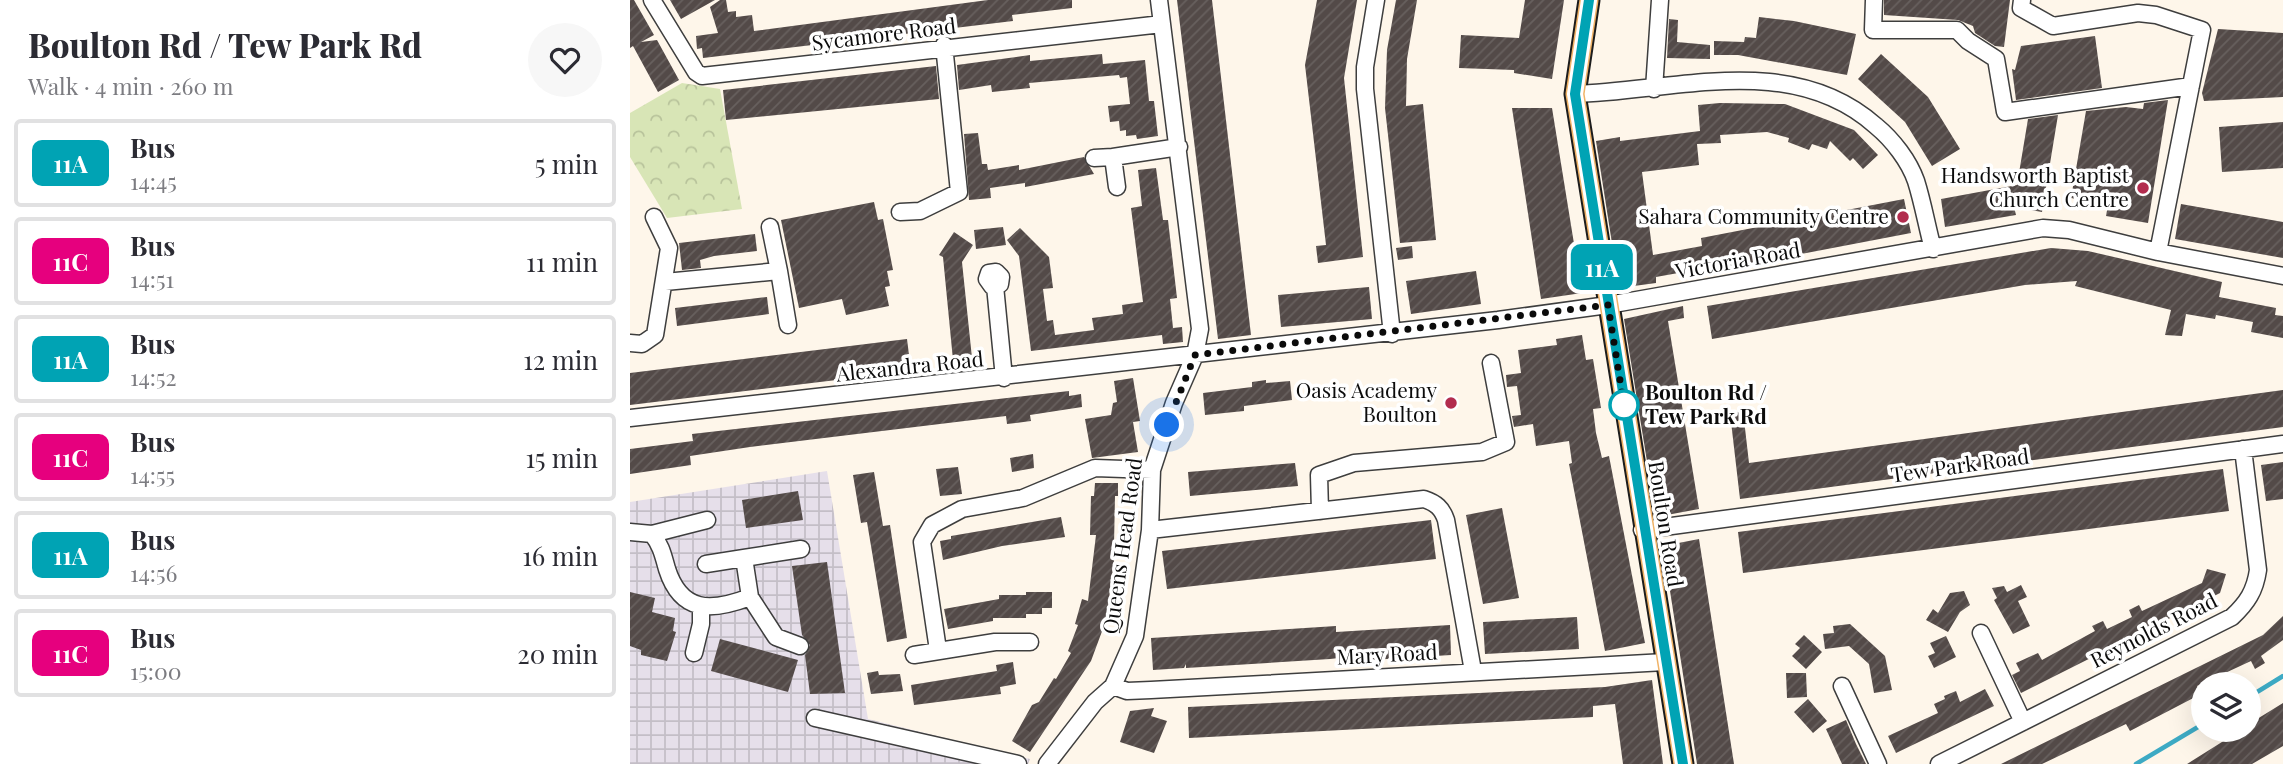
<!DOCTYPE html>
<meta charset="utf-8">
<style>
body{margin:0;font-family:"Playfair Display",serif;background:#f7f7f7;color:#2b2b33;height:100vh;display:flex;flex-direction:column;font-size:26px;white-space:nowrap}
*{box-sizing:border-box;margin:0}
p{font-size:23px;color:#7c7c81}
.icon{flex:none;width:38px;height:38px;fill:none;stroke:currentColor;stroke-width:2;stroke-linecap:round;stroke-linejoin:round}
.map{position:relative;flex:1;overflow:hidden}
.panel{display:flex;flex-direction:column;background:#fff;width:630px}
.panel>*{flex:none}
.badge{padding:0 14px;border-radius:10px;font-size:24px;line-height:46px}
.buttons{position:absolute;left:1561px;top:672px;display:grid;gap:14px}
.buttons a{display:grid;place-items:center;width:70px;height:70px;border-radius:50%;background:#fff;box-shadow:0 7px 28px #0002;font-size:35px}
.you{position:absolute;width:35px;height:35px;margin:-18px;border:5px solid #fff;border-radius:50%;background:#1a73e8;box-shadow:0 0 0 10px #1a73e833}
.map>.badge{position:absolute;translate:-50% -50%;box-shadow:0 0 0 4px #fff}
.round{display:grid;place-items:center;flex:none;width:74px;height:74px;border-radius:37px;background:#f7f7f7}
.head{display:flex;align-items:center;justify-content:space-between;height:119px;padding:0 28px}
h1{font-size:33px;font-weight:800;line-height:52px}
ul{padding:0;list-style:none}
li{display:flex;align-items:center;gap:21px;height:88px;margin:0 14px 10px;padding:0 14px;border:4px solid #e1e1e2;border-radius:7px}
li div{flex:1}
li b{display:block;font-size:26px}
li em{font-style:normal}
li .badge{min-width:77px;font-weight:700;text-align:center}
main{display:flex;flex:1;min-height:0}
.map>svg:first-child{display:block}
.industrial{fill:url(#industrial-grid)}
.park{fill:url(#park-crowns)}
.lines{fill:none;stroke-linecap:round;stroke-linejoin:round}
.stream{stroke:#3daac4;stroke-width:4.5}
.building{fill:url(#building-hatch)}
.minor-casing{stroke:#3e3e3e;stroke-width:19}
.major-casing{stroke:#1c1c1c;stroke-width:23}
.minor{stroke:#fff;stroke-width:16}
.major{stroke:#f0b367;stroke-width:19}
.line-casing{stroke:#fff;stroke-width:16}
.line{stroke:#00a3b4;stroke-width:10}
.walk{stroke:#0b0b0b;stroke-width:7;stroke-dasharray:0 12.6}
.poi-dot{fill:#b22c4e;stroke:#fff;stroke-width:2.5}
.stop-dot{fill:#fff;stroke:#00a3b4;stroke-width:3.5}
.labels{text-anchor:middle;stroke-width:7;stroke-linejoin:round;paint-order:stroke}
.street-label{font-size:21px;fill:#0b0b0b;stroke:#fff}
.poi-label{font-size:21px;fill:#0b0b0b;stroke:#fff;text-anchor:end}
.stop-label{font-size:21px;font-weight:bold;fill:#0b0b0b;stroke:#fff;text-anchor:start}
</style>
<main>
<section class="panel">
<div class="head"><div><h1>Boulton Rd / Tew Park Rd</h1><p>Walk · 4 min · 260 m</p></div><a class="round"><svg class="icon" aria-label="heart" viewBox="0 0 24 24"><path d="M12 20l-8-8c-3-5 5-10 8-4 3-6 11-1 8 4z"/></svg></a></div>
<ul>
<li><span class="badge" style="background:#00a3b4;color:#fff">11A</span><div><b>Bus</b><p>14:45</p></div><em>5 min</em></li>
<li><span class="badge" style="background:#e6007e;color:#fff">11C</span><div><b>Bus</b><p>14:51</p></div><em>11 min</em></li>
<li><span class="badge" style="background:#00a3b4;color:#fff">11A</span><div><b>Bus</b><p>14:52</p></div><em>12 min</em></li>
<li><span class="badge" style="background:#e6007e;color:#fff">11C</span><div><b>Bus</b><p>14:55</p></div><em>15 min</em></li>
<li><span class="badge" style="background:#00a3b4;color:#fff">11A</span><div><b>Bus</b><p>14:56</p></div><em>16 min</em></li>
<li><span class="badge" style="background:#e6007e;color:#fff">11C</span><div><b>Bus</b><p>15:00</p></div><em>20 min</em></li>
</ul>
</section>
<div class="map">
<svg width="1653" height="764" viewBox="0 0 1653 764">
<defs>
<pattern id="industrial-grid" width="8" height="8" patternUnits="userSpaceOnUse" patternTransform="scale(1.75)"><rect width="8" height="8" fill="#e6dfea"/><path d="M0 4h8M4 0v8" fill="none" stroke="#c4bec7"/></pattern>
<pattern id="park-crowns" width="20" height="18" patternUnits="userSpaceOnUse" patternTransform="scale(1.75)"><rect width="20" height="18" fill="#d8e5b6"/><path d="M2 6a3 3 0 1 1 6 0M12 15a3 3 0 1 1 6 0" fill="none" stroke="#b8c39b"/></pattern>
<pattern id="building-hatch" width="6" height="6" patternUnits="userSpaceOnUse" patternTransform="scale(1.75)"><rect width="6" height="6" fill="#534a48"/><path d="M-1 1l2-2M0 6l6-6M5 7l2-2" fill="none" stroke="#67605e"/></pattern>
</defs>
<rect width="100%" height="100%" fill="#fef6ea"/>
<path class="industrial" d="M197,471L238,719L400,759L398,764H0V502Z"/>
<path class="park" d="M52,83L90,89L112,209L37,218L0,157V113Z"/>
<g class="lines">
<path class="stream" d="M1619,697L1653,676
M1506,764L1573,724"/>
</g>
<path class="building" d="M0,0H4L24,35L11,42L27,40L49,80L28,92L3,46L0,48Z
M40,0H85L51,19Z
M90,0H96L98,12L106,11V17L122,15L124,31L358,0H442V8L382,15L383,21L73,58L72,48L67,49L66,36L88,33L80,7Z
M547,0H582L621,335L588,339Z
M687,0H727L714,78L733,257L688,263L686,246L696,245L675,65Z
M766,0H787L777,59L776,106L793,104L806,240L770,243L755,108L757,50Z
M895,0H934L922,79L884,73V70L829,68L831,35L889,38Z
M1254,0H1380L1374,47L1365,46L1345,33L1343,26L1328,20L1254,15Z
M1129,17L1164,21L1226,34L1217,75L1108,55H1084V41L1114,42L1115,37L1126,38Z
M1039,19L1048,20L1047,42L1080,45V59L1037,58Z
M1588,29L1653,33V97L1574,101L1572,93Z
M1465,36L1472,88L1386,100L1382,69L1385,70L1391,46Z
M472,54L473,64L515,60L519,101H524L528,136L507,139L506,135L496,136V130L490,131L489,121L480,122L478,106L500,104L497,77L490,78L489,75L399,83L400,88L362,92L361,85L329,90L327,65L400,55V61Z
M1251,54L1298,97L1330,149L1302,166L1275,122L1228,79Z
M306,66L309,99L96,120L93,90Z
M1538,100L1518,223L1476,216L1478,205L1441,198L1456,111L1496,107L1513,109L1514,103Z
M1090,103L1155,104L1224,130L1248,155L1233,169L1223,158L1220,161L1200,141L1197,149L1182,144L1179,150L1158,142L1159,138L1137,132L1090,135L1091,143L1067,144L1069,165L1012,172L1023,255L1072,246L1071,238L1274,199L1281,233L1077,272L1076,268L1026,277V283L989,288L966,141L990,137V141L1070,131L1068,105Z
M882,108H922L952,293L911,299Z
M1428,115L1412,212L1384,207L1386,215L1315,227L1311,199L1387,185L1398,119Z
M1653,122V168L1592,172L1589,127Z
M348,133L352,164H357L358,170L389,165V170L454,157L464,174L395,187V183L360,188L361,198L339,200L334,134Z
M526,168L533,220H538L547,298L540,299L543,328L552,327L553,342L533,344L532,335L401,351L389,256L377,240L390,228L419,257L423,288L413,289L417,321L423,320L425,335L464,330L462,318L493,314L492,305L513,302L501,208L512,206L508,170Z
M244,202L248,220L253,219L263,270L257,271L260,286L255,287L259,306L216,315L212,299L169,308L151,220Z
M1551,204L1653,222V258L1545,239Z
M373,227L376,245L346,249L344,230Z
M324,232L343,245L332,262L342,358L323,360L313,257L309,255Z
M125,234L127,251L84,256L70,260L71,268L52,270L49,243Z
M782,246L783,258L768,260L766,248Z
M1421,248L1458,251L1592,282L1589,297L1646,308L1645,315L1653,316V338L1621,332L1623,322L1586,315L1585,319L1556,314L1552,336L1535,335L1541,310L1445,286L1447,281L1395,285L1082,339L1077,306Z
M846,271L851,304L781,314L776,281Z
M739,287L742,319L651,327L648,295Z
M137,297L139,314L47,326L45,308Z
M1053,306L1054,318L1038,321L1069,509L1026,517L994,319Z
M952,335L956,360L963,359L971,408L963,409L966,433L972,458L979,456L1015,643L975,651L939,464L942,463L939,441L906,446L903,424L884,427L882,416L891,415L887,386L877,387L876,375L891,373L888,350L927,345L926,339Z
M277,339L281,371L0,405V373Z
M503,378L510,421L503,422L508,452L462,458L455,419L481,415L483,403L487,402L484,381Z
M636,380V383L660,381L662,400L614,406V411L575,415L573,393L622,387V382Z
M1653,390V427L1110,499L1100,413L1113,411L1119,463Z
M439,391V396L451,394L452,407L400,415L401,421L377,424L376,416L120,447L60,456L61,465L0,474V449L63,441L62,434Z
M403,454L404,468L382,472L380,458Z
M1653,462V499L1636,501L1631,465Z
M665,463L668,486L560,496L558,472Z
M328,467L332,494L310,496L306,469Z
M1593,469L1599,511L1113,573L1108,532Z
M244,472L253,526L260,525L277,638L257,642L237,522L231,523L223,475Z
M465,483H488V496H485L484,545L486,546L478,606L481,607L461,661L400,752L382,741L402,705L409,702L424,678L426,679L441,653L438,651L448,625L445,624L452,599L458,601L466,535H460L461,496H464Z
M168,491L173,520L116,528L112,500Z
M872,508L889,598L853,604L836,515Z
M431,517L435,537L372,546L313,560L310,541L321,539V536Z
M801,520L806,559L537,589L532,551Z
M1069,539L1104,764H1067L1033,546Z
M197,562L215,693L180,694L175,655L180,645L172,635L162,566Z
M1577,569L1596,574L1590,593L1391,693L1382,675L1390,671L1386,663L1408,653L1412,660L1465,631L1462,626L1473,621L1477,629L1502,617L1499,610L1509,605L1512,611L1572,583Z
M1391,585L1397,597L1388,601L1400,626L1383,634L1364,600L1367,598L1362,588L1374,586L1377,592Z
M1334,591L1340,605L1330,612L1318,632L1296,620L1303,609L1308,613L1320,593Z
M0,592L25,598L22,612L45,618L43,631L46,632L37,661L11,655V650L0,646Z
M396,592H422V608H412V614H396V618H363V621L318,629L314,609L369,599V595H396Z
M1653,616V640L1631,656L1635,663L1625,669L1621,661L1567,686L1571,694L1500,731L1496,724L1412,764H1371L1633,635Z
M947,617L949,649L855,654L853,622Z
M1220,624L1255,656L1262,690L1244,693L1239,664L1219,646L1195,649L1193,634L1204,633L1203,626Z
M820,625L821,655L709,662V658L700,659L556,668V664L554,668L523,670L521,638L706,626V632Z
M1174,635L1192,652L1176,669L1162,656L1170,648L1165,644Z
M1316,636L1326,657L1304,668L1298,656L1305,653L1300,643Z
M90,639L168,660L158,692L81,671Z
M383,662L386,684L370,687L371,694L284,705L281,685L367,671L366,665Z
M248,671L249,675L270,674L273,691L241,694L237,673Z
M1156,673H1176L1177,697L1157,698Z
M1022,680L1033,764H993L985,704L963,706V717L559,738L558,707L975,687Z
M1355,689L1364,706L1266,753L1258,736L1308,713L1304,704L1315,699L1314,696L1326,691L1330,702Z
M1178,699L1197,721L1183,733L1164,712Z
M1653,703V746L1622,764H1557L1611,730H1619V724Z
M524,708L521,716L537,721L524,753L490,742L500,711Z
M1216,720L1226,744L1236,764H1212L1196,729Z"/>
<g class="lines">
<defs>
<path id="minor" d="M22,0L66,72L72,76L532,24
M746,0L735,67V89L762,334
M1244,0L1243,30H1327L1338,41L1366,59L1375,112L1561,86
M1392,0L1391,8L1423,26L1508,13L1526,15L1572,30L1528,252
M1024,89L1030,0
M945,94C1046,91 1162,51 1246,126C1263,140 1279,161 1286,181C1293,203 1297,227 1303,249
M464,158L483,157
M487,187L483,157L549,147
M270,212L290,211L329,192L314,45
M149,271L158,325
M366,272L371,277L370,284L362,286L357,279L359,273Z
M35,282L149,271L140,227
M365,286L374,378
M0,343L12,344L25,335L39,248L24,217
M0,418L868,320L978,305L1413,228L1439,230L1528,252L1653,276
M690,511L689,475L724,463L852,452L876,442L861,363
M520,530L794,499C806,503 812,508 816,520L843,671
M1012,530L1653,444
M0,532L22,534C31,545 33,555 37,569C51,613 81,612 120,597L114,558L171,549
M22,534L77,520
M76,564L114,558
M120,597L146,637L170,646
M1351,633L1393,722
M308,650L292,542L302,525L332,509L393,498L465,468L522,470
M64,653L71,624V606
M284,655L365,642H400
M483,686L497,691L521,690L1035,662
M1212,686L1248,764
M185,718L388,764
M417,764L465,702L483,686L505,636L520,530L522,470L544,403L565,355L570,329L529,0
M1309,764L1602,617C1617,603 1625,591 1628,570L1613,449"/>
<path id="major" d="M959,0L945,94L1053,764"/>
</defs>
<use href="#minor" class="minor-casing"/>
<use href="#major" class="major-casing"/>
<use href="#minor" class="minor"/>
<use href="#major" class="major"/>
</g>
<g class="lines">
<defs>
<path id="line" d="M959,0L945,94L1053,764"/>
</defs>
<use href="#line" class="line-casing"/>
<use href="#line" class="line"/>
<path class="walk" d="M537,425L565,355L978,305L994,405"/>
</g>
<g class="poi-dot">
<circle cx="1513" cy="188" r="7"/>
<circle cx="1273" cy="217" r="7"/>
<circle cx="821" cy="403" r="7"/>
</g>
<circle class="stop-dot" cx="994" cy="405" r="14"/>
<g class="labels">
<g class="street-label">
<text transform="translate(254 35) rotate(-7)" y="7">Sycamore Road</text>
<text transform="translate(1108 261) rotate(-10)" y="7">Victoria Road</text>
<text transform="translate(280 367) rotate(-6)" y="7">Alexandra Road</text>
<text transform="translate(1330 466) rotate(-8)" y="7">Tew Park Road</text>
<text transform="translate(1035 524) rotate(81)" y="7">Boulton Road</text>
<text transform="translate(493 546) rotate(-82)" y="7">Queens Head Road</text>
<text transform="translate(1524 631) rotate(-27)" y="7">Reynolds Road</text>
<text transform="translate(757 655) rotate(-3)" y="7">Mary Road</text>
</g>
<g class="poi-label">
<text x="1499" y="183">Handsworth Baptist<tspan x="1499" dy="24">Church Centre</tspan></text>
<text x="1259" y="224">Sahara Community Centre</text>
<text x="807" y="398">Oasis Academy<tspan x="807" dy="24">Boulton</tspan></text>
</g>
<g class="stop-label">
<text x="1015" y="400">Boulton Rd /<tspan x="1015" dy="24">Tew Park Rd</tspan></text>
</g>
</g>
</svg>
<div class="buttons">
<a><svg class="icon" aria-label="layers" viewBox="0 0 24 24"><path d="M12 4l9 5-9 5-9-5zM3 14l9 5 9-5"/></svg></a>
</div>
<div class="you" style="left:537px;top:425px"></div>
<b class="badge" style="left:972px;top:267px;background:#00a3b4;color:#fff">11A</b>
</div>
</main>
